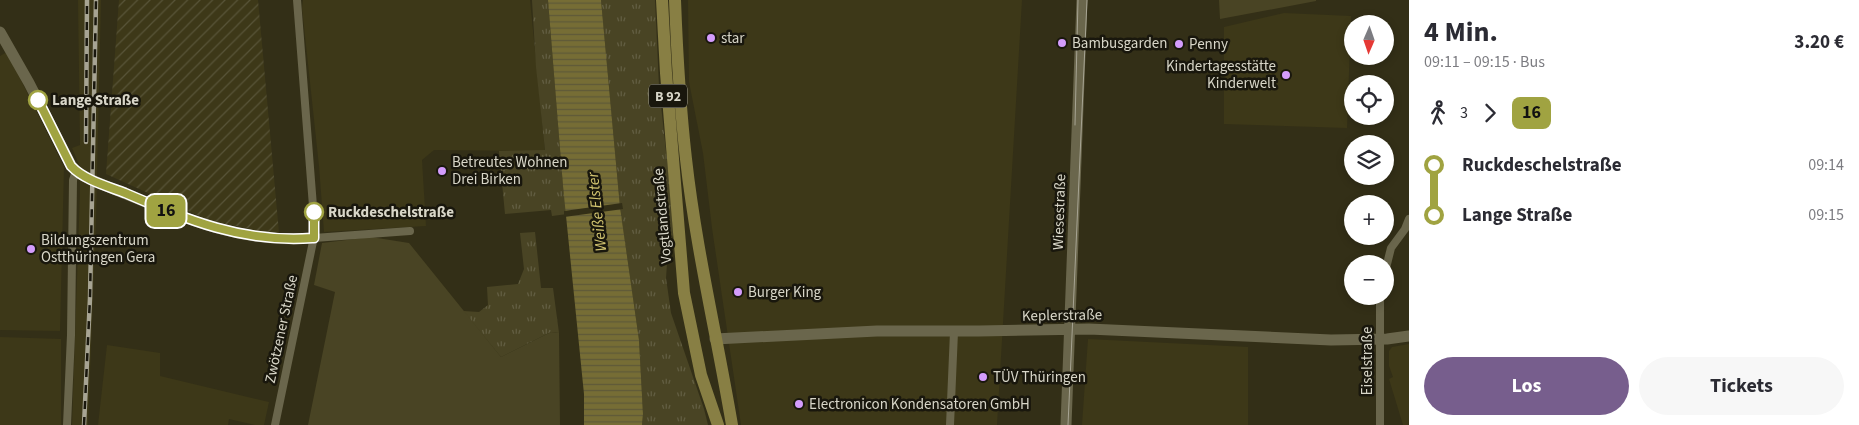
<!DOCTYPE html>
<html lang="de">
<meta charset="utf-8">
<style>
body{margin:0;font-family:"Source Sans 3",sans-serif;background:#f7f7f7;color:#2b2b33;height:100vh;display:flex;flex-direction:column;font-size:19px;white-space:nowrap}
*{box-sizing:border-box;margin:0}
p{font-size:16px;color:#7c7c81}
.icon{flex:none;width:28px;height:28px;fill:none;stroke:currentColor;stroke-width:2;stroke-linecap:round;stroke-linejoin:round}
.map{position:relative;flex:1;overflow:hidden}
.details{display:flex;flex-direction:column;background:#fff;width:450px}
.details>*{flex:none}
.badge{padding:0 10px;border-radius:8px;font-size:18px;line-height:32px}
.needle{width:32px;rotate:182deg}
.controls{position:absolute;left:1344px;top:15px;display:grid;gap:10px}
.controls a{display:grid;place-items:center;width:50px;height:50px;border-radius:50%;background:#fff;box-shadow:0 2px 8px #0003;font-size:25px}
.map>.badge{position:absolute;translate:-50% -50%;box-shadow:0 0 0 2px #fff}
.legs{display:flex;align-items:center;gap:8px;height:55px;padding:0 15px;font-size:16px}
.legs p{margin-inline-start:auto}
.head{display:flex;align-items:center;justify-content:space-between;height:85px;padding:0 15px}
h1{font-size:28px;font-weight:700;line-height:38px}
.action{display:flex;gap:10px;margin-top:auto;padding:10px 15px}
.action a{flex:1;height:58px;border-radius:30px;background:#775e8d;color:#fff;font-size:20px;font-weight:700;line-height:58px;text-align:center}
.action a+a{background:#f7f7f7;color:#2b2b33}
ul{padding:0 15px;list-style:none}
li{display:flex;align-items:center;gap:18px;height:50px;font-size:19px}
li i{display:grid;place-items:center;width:8px;height:100%;margin:0 6px;background:currentColor}
li i::after{content:'';width:12px;height:12px;margin:-6px;border:4px solid;border-radius:50%;background:#fff}
li p{margin-inline-start:auto}
li:first-child i{background:linear-gradient(#0000 50%,currentColor 0)}
li:last-child i{background:linear-gradient(currentColor 50%,#0000 0)}
main{display:flex;flex:1;min-height:0}
.map>svg:first-child{display:block}
.built{fill:#3d3818}
.industrial{fill:url(#industrial-furrows)}
.grass{fill:url(#grass-tufts)}
.garden{fill:#494424}
.water{fill:url(#water-rules)}
.pier{fill:#332f17}
.lines{fill:none;stroke-linecap:round;stroke-linejoin:round}
.street{stroke:#6a664c;stroke-width:8}
.secondary{stroke:#6a664c;stroke-width:11}
.primary{stroke:#887f44;stroke-width:12}
.tram{stroke:#a7a493;stroke-width:1}
.rail-casing{stroke:#a7a493;stroke-width:4.5}
.rail{stroke:#19170d;stroke-width:2.5;stroke-dasharray:8;stroke-linecap:butt}
.line-1-casing{stroke:#fff;stroke-width:11}
.line-1{stroke:#a0a341;stroke-width:8}
.poi-dot{fill:#d49cfc;stroke:#19170d;stroke-width:2}
.stop-1-dot{fill:#fff;stroke:#a0a341;stroke-width:2.5}
.labels{text-anchor:middle;stroke-width:5;stroke-linejoin:round;paint-order:stroke}
.shield{fill:#19170d;stroke:#9f9d90;stroke-width:1}
.shield-label{font-size:14px;font-weight:bold;fill:#d8d6c8}
.poi-label{font-size:15px;fill:#d8d6c8;stroke:#19170d;text-anchor:start}
.stop-label{font-size:15px;font-weight:bold;fill:#d8d6c8;stroke:#19170d;text-anchor:start}
.street-label{font-size:15px;fill:#d8d6c8;stroke:#19170d}
.water-label{font-size:16px;font-style:italic;fill:#d2c470;stroke:#19170d}
</style>
<main>
<div class="map">
<svg width="1409" height="425" viewBox="0 0 1409 425">
<defs>
<pattern id="industrial-furrows" width="10" height="10" patternUnits="userSpaceOnUse" patternTransform="scale(1.25)"><rect width="10" height="10" fill="#3d3818"/><path d="M-1 1l2-2M0 10L10 0M9 11l2-2" fill="none" stroke="#585438"/></pattern>
<pattern id="grass-tufts" width="24" height="20" patternUnits="userSpaceOnUse" patternTransform="scale(1.25)"><rect width="24" height="20" fill="#494424"/><path d="M3 7l-1-3M5 7V3M7 7l1-3M15 17l-1-3M17 17v-4M19 17l1-3" fill="none" stroke="#625e42"/></pattern>
<pattern id="water-rules" width="6" height="5" patternUnits="userSpaceOnUse" patternTransform="scale(1.25)"><rect width="6" height="5" fill="#766d35"/><path d="M0 2.5h6" fill="none" stroke="#5e5938"/></pattern>
</defs>
<rect width="100%" height="100%" fill="#332f17"/>
<path class="built" d="M78,0H101L96,220L88,425H72L80,192V167L72,148L80,145Z
M303,0H530L545,151L434,150L422,160L426,226L324,232L319,166L302,8Z
M688,0H1022L997,425H741L712,228L703,153L689,82Z
M1284,13L1351,16L1347,128L1224,124V27Z
M7,52L64,167L60,331L0,330V56Z
M0,337L61,339V425H0Z
M1088,339L1248,347V425H1082Z
M1409,344V425H1403L1389,379L1393,377L1389,366V351L1392,347Z
M107,345L160,353V376L269,402L264,425H255L229,419L228,425H98Z"/>
<path class="industrial" d="M119,0H258L279,233H270L210,221L106,174Z"/>
<path class="grass" d="M532,0H548L563,186L567,214L552,216L551,210L505,214L499,151L545,150L536,67Z
M601,0H655L659,87L672,207L673,235L668,249L666,278L671,313L704,409L708,425H642L643,414L639,340L620,207Z
M535,232L541,288H553L559,333L551,332L501,357L463,311L479,312L488,305L487,287L518,284L524,269L520,233Z"/>
<path class="garden" d="M1219,0H1316V1L1220,19Z
M371,237L409,243L501,357L551,332L559,333L560,425H308L335,292L314,285L322,243Z"/>
<path class="water" d="M548,0H601L620,207L639,340L643,414L642,425H584V394L563,186Z"/>
<path class="pier" d="M622,203L623,209L564,217V211Z"/>
<g class="lines">
<path class="street" d="M314,238L410,231
M1385,272L1391,248L1405,229L1409,219
M1380,296V425
M67,425L71,335L73,180L76,171
M275,425L315,232L297,0
M950,425L954,332"/>
<path class="secondary" d="M0,32L29,83L71,165L78,173C97,183 118,191 138,199C197,224 249,243 314,238
M715,339L877,331H979L1089,329L1331,340L1387,339L1409,336
M1066,425L1082,0"/>
<path class="primary" d="M662,0L666,73L684,293L701,375L718,425
M675,0C677,53 680,106 686,159C696,249 717,336 732,425"/>
<path class="tram" d="M1075,125L1078,0
M1068,425L1087,0"/>
<defs>
<path id="rail" d="M86,142L87,0
M84,425L90,298L96,0"/>
</defs>
<use href="#rail" class="rail-casing"/>
<use href="#rail" class="rail"/>
</g>
<g class="lines">
<defs>
<path id="line-1" d="M38,100L71,166C84,180 107,186 125,193C188,220 242,243 312,238H314V212"/>
</defs>
<use href="#line-1" class="line-1-casing"/>
<use href="#line-1" class="line-1"/>
</g>
<g class="poi-dot">
<circle cx="711" cy="38" r="5"/>
<circle cx="1062" cy="43" r="5"/>
<circle cx="1179" cy="44" r="5"/>
<circle cx="1286" cy="75" r="5"/>
<circle cx="442" cy="171" r="5"/>
<circle cx="31" cy="249" r="5"/>
<circle cx="738" cy="292" r="5"/>
<circle cx="983" cy="377" r="5"/>
<circle cx="799" cy="404" r="5"/>
</g>
<g class="stop-1-dot">
<circle cx="38" cy="100" r="9"/>
<circle cx="314" cy="212" r="9"/>
</g>
<g class="labels">
<rect class="shield" x="649" y="84.5" width="38" height="23" rx="4"/>
<g class="shield-label">
<text x="668" y="101">B 92</text>
</g>
<g class="poi-label">
<text x="721" y="43">star</text>
<text x="1072" y="48">Bambusgarden</text>
<text x="1189" y="49">Penny</text>
<text x="1276" y="71" text-anchor="end">Kindertagesstätte<tspan x="1276" dy="17">Kinderwelt</tspan></text>
<text x="452" y="167">Betreutes Wohnen<tspan x="452" dy="17">Drei Birken</tspan></text>
<text x="41" y="245">Bildungszentrum<tspan x="41" dy="17">Ostthüringen Gera</tspan></text>
<text x="748" y="297">Burger King</text>
<text x="993" y="382">TÜV Thüringen</text>
<text x="809" y="409">Electronicon Kondensatoren GmbH</text>
</g>
<g class="stop-label">
<text x="52" y="105">Lange Straße</text>
<text x="328" y="217">Ruckdeschelstraße</text>
</g>
<g class="street-label">
<text transform="translate(1059 212) rotate(-88)" y="5">Wiesestraße</text>
<text transform="translate(662 216) rotate(-95)" y="5">Vogtlandstraße</text>
<text transform="translate(1062 315) rotate(-1)" y="5">Keplerstraße</text>
<text transform="translate(281 329) rotate(-78)" y="5">Zwötzener Straße</text>
<text transform="translate(1367 361) rotate(-90)" y="5">Eiselstraße</text>
</g>
<g class="water-label">
<text transform="translate(596 212) rotate(-96)" y="6">Weiße Elster</text>
</g>
</g>
</svg>
<div class="controls">
<a><svg class="needle" viewBox="-14 -14 28 28"><path d="M0-13l5 13h-10z" fill="#e53935"/><path d="M0 13l5-13h-10z" fill="#7c7c81"/></svg></a>
<a><svg class="icon" aria-label="locate" viewBox="0 0 24 24"><circle cx="12" cy="12" r="6"/><path d="M12 2v4M12 18v4M2 12h4M18 12h4"/></svg></a>
<a><svg class="icon" aria-label="layers" viewBox="0 0 24 24"><path d="M12 4l9 5-9 5-9-5zM3 14l9 5 9-5"/></svg></a>
<a>+</a>
<a>−</a>
</div>
<b class="badge" style="left:166px;top:211px;background:#a0a341;color:#111">16</b>
</div>
<section class="details">
<div class="head"><div><h1>4 Min.</h1><p>09:11 – 09:15 · Bus</p></div><b>3.20 €</b></div>
<div class="legs"><svg class="icon" aria-label="walk" viewBox="0 0 24 24"><circle cx="13" cy="4" r="2"/><path d="M13 8l-2 6 4 7M11 14l-3 7M7 12l3-4h3l4 4"/></svg>3<svg class="icon" aria-label="forward" viewBox="0 0 24 24"><path d="M9 5l7 7-7 7"/></svg><b class="badge" style="background:#a0a341;color:#111">16</b></div>
<ul>
<li><i style="color:#a0a341"></i><b>Ruckdeschelstraße</b><p>09:14</p></li>
<li><i style="color:#a0a341"></i><b>Lange Straße</b><p>09:15</p></li>
</ul>
<div class="action"><a>Los</a><a>Tickets</a></div>
</section>
</main>
